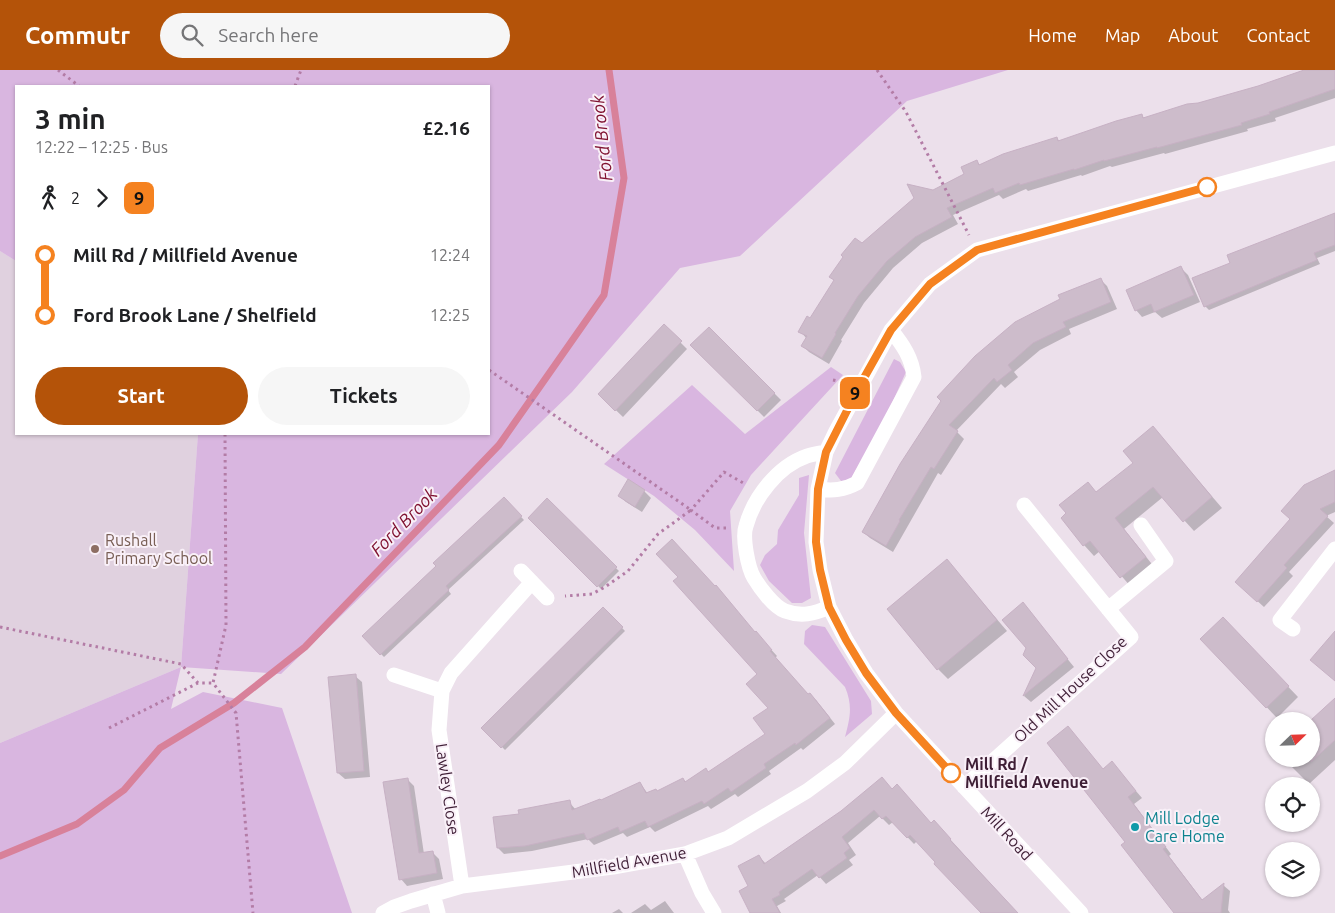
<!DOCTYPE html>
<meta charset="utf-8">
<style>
body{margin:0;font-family:Ubuntu,sans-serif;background:#f6f6f6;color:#202124;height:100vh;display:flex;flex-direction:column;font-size:19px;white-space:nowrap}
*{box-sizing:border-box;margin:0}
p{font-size:16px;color:#757577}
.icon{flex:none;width:28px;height:28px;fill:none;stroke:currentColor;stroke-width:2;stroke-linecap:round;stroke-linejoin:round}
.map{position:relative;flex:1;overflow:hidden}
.side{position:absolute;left:15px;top:15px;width:475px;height:350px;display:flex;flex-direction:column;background:#fff;border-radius:0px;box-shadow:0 1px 4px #0004}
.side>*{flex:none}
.badge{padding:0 10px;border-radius:8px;font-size:18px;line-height:32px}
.needle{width:32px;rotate:67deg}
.fabs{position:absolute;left:1265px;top:642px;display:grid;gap:10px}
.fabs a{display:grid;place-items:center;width:55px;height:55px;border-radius:50%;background:#fff;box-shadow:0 1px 4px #0004;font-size:25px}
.map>.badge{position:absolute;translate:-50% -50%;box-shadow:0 0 0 2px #fff}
.legs{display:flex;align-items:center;gap:8px;height:55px;padding:0 20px;font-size:16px}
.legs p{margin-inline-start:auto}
.overview{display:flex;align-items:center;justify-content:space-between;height:85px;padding:0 20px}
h1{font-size:28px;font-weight:600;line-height:38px}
.primary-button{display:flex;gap:10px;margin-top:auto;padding:10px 20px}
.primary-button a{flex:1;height:58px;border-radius:30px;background:#b45309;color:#fff;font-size:20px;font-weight:600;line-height:58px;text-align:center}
.primary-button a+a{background:#f6f6f6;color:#202124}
ul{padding:0 20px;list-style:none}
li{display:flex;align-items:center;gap:18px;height:60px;font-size:19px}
li i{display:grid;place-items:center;width:8px;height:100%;margin:0 6px;background:currentColor}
li i::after{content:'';width:12px;height:12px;margin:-6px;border:4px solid;border-radius:50%;background:#fff}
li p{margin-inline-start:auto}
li:first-child i{background:linear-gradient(#0000 50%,currentColor 0)}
li:last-child i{background:linear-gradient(currentColor 50%,#0000 0)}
header{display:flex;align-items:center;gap:30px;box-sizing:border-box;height:70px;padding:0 25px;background:#b45309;color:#fff}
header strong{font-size:24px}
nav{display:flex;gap:28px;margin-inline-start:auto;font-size:18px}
.search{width:350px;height:45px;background:#f6f6f6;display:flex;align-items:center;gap:12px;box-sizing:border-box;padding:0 18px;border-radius:28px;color:#757577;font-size:19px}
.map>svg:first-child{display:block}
.built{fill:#e0d1df}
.green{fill:#d9b6e0}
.shadow{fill:#0003}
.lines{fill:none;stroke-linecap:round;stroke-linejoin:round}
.stream{stroke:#d8819a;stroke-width:7}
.building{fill:#cdbccb;stroke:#c7b1c4}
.path{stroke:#b37ca6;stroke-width:3;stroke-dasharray:2.5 4;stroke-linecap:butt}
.minor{stroke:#fff;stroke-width:15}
.line-1-casing{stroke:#fff;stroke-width:11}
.line-1{stroke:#f58220;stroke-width:8}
.stop-1-dot{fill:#fff;stroke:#f58220;stroke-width:2.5}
.education-dot{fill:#8d6e63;stroke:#f9f0f8;stroke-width:2}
.culture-dot{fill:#0f9aa8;stroke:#f9f0f8;stroke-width:2}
.labels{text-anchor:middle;stroke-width:4;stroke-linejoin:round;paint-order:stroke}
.education-label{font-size:16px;fill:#785e54;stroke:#f9f0f8;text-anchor:start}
.street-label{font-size:16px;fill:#3e1e35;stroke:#f9f0f8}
.stop-label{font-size:16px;font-weight:bold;fill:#3e1e35;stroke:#f9f0f8;text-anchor:start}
.culture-label{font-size:16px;fill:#0d838f;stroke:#f9f0f8;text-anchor:start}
.water-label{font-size:18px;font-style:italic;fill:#801231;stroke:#f9f0f8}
</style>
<header>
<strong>Commutr</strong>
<div class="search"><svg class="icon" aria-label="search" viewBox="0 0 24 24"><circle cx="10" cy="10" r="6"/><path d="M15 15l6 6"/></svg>Search here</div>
<nav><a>Home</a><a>Map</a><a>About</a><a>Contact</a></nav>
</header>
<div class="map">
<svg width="1335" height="843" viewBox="0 0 1335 843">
<rect width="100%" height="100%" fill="#ece0eb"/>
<path class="built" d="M0,181L16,191V364H198L181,597L0,673Z"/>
<path class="green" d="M0,0H1008L907,31L740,186L680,198L572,322L281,604L181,597L171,639L203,622L282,638L352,843H0V673L181,597L198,364H489V16H16V191L0,181Z
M894,289L900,292L906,302L880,360L850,410L841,411L835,403Z
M831,297L843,305L751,405L730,441L734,501L695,460L654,426L604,394L692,315L745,364Z
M809,405L804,463L811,528L802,533H792L769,511L760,495L765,485L777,474L778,460L799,425V408Z
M812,555L825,557L871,631L872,644L845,667C850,648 853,636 845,617L804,574L805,561Z"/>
<path class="shadow" d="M1311,0H1335V28L1275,48L1276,51L1247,59L1248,61L1165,84L1164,83L1112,97L1110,96L1082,106L1081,105L1028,121L1026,119L1003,129L999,125L953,145L958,154L922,173L893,198L864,233L841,270L842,271L829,294L809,282L803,276L807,269L800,261L811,250L835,211L831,207L862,175L934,121L965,104L976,91L980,95L1057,68L1060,72L1141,45L1144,48L1258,17Z
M1335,145V181L1317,188L1320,194L1209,240L1205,236L1232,193Z
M1181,198L1188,205L1200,232L1162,248L1155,242L1142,247L1136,240Z
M1100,209L1107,216L1117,239L1069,259L1071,264L1040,280L1014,302L1018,307L1005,318L1001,314L956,361L964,369L941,405L938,403L893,482L870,468L863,462L943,330Z
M664,256L687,279L623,347L599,324Z
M709,258L781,330L764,347L692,275Z
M1153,358L1222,438L1194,461L1163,427L1124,459L1155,498L1131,517L1100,481L1094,486L1084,475L1062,448L1135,393Z
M1335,401V442L1326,446L1334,453L1289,502L1293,506L1264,537L1244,519L1292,449Z
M644,421L651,428L642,442L626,432L620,426Z
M504,429L524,450L448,520L451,524L384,587L363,566L438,496Z
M547,430L619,501L601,519L530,448Z
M947,491L1007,561L948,609L938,599Z
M1023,534L1074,597L1031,632L1024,626L1037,598L1027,578Z
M603,538L625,561L505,680L483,658Z
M1233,559L1298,627L1277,648L1202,569Z
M756,563L777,586L775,588L808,625L816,630L835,654L803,680L801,678L769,701L771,704L738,727L735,724L711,739L708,736L655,762L650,757L627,767L623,763L594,775L588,769L532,781L504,784L498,778L520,745L569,732L576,740L601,732L640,713L648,724L658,722L683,709L686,712L708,703L767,664L769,638L759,604Z
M355,606L362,612L370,707L345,709L338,703Z
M1335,630V690L1309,714L1284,689H1311Z
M1112,693L1142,728L1134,734L1171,784L1169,786L1203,831L1223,815L1230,821L1228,840L1230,843H1175L1126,772L1103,700Z
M407,709L414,716L424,784L432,782L439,789L443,809L407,816L401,809Z
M892,720L931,755L940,758L1017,843H982L917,771L914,774L893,752L889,755L880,746L848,773L856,785L849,790L853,795L826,814L818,805L784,829L786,831L777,836L781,843H752L750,817L759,786L766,794Z
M665,831L674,843H631L645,834L651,840Z
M619,839L623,843H612Z"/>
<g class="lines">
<path class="stream" d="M0,786L77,754L124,720L160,678L234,633L305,577L499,375L604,225L624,108L609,0"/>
</g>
<path class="building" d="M1304,0H1335V19L1269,42L1270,44L1241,53L1242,55L1157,78V77L1104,91V90L1074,100V99L1020,115L1019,113L995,123L993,118L947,138L952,147L915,167L887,191L858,226L835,263L836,264L822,288L801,276L807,266L798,262L807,246L810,248L834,210L829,207L843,187L841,185L855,168L862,173L914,128L907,114L933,120L964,104L961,97L977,90L979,95L1003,84L1057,67L1058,71L1116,51L1142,44L1143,48L1187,34L1198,33L1258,16Z
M1335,143V175L1314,183L1317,190L1204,237L1192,208L1230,193L1227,185Z
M1181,196L1194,225L1154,242L1151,234L1135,241L1126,220Z
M1101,208L1111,232L1063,252L1066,257L1033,273L1008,295L1012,300L997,312L994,308L949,355L958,361L934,399L931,397L899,450L900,451L886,476L862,462L900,394L941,331L937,327L975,286L1015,252L1060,229L1058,225Z
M664,254L682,271L615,341L598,324Z
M709,257L775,323L757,341L690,275Z
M1153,356L1212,427L1183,452L1153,417L1115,448L1146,487L1120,508L1090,471L1083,476L1061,448L1066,443L1059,435L1088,412L1096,422L1133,393L1123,381Z
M1335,400V432L1320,439L1328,446L1284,495L1287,498L1257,532L1235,512L1290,449L1281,441L1304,415Z
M628,409L645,420L635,437L618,426Z
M504,427L522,446L446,516L449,520L380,585L362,566L436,496L433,493Z
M547,428L617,497L597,517L528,448Z
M672,469L715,516L716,515L755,562L756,561L772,580L770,581L808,624L810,623L830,648L796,675L795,673L764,694L766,698L731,722L728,718L704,734L702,731L648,757L645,751L620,762L618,757L587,770L584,763L525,776L497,778L493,747L519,744L518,740L570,730L572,740L600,729L601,730L640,712L646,723L656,719L657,721L683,708L685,712L706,698L708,702L765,664L753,648L768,638L746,614L757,604L673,511L678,507L656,484Z
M947,489L997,550L937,600L887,539Z
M1023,532L1068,589L1023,626L1036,598L1023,585L1026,578L1002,550Z
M603,537L623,557L501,678L481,658Z
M1223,547L1289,616L1266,638L1200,569Z
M1335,561V611L1310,590Z
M356,604L364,701L337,703L328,607Z
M1335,628V670L1311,692V650Z
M1068,656L1103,699L1112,691L1136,721L1128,727L1166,777L1163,779L1202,830L1224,813L1221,843H1174L1121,775L1125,772L1047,673Z
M882,707L892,719L897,714L931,753L934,750L951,769L950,770L1018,843H981L934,794L935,792L910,765L907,768L886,746L882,749L874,740L842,767L850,778L844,783L847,788L819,808L812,799L779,822L780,825L772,829L780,843H750L739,821L748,816L738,796L759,785L764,794L841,741Z
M408,708L419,783L433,781L437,803L399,810L383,712Z"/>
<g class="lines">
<path class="path" d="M58,0L79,16
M877,0L906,42L969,165
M295,16L301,0
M489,300L691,440L658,464L628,501L605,517L592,524L565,526
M833,310L842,312
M225,364L226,555L213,613L236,643L253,843
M726,458H715L691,440L724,402L745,414
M0,557L181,594L198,613H213
M109,658L198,613"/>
<path class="minor" d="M826,382C820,383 813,384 807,386C778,396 754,427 746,456C742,467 748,498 754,508C760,518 774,537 785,541C801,547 814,544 829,537
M818,419C833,421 844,420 857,413L914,307C912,288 903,275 891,260
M521,501L547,528
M1108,539L1166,491L1141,455
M1293,559L1280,550L1335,479
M394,605L442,621
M964,717L1131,567L1024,435
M685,784L702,823L714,843
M462,816L439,660L442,621L451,603L532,512
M433,824L438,843
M383,843L394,837L411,831L462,816L613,797L685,784L728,768L807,721L845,693L896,643
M1081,843L896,643L866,603L846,570L829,537L820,500L816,472L818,419L826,382L836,361L891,260L930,214L977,180L1335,83"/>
</g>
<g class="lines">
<defs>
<path id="line-1" d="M951,703L896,643L866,603L846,570L829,537L820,500L816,472L818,419L826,382L860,315L891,260L930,214L977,180L1207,117"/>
</defs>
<use href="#line-1" class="line-1-casing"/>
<use href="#line-1" class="line-1"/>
</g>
<g class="stop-1-dot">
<circle cx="1207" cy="117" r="9"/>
<circle cx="951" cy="703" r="9"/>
</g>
<circle class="education-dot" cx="95" cy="479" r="5"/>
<circle class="culture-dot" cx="1135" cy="757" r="5"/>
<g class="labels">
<g class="education-label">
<text x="105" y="476">Rushall<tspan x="105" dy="18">Primary School</tspan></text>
</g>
<g class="street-label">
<text transform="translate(1070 619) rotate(-43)" y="6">Old Mill House Close</text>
<text transform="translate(448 719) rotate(82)" y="6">Lawley Close</text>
<text transform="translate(1007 763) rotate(47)" y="6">Mill Road</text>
<text transform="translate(629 792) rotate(-10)" y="6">Millfield Avenue</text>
</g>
<g class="stop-label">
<text x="965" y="700">Mill Rd /<tspan x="965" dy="18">Millfield Avenue</tspan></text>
</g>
<g class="culture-label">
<text x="1145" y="754">Mill Lodge<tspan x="1145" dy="18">Care Home</tspan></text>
</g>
<g class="water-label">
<text transform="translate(602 68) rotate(-96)" y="6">Ford Brook</text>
<text transform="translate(404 452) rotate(-46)" y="6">Ford Brook</text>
</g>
</g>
</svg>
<div class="fabs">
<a><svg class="needle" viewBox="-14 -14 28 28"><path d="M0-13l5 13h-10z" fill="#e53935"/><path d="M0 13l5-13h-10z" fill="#757577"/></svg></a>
<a><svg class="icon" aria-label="locate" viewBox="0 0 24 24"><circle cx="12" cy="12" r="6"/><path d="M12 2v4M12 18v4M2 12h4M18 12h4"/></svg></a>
<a><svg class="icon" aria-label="layers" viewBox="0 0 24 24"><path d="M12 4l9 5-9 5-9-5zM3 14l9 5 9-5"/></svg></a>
</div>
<b class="badge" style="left:855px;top:323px;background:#f58220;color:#111">9</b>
<section class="side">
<div class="overview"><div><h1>3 min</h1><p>12:22 – 12:25 · Bus</p></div><b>£2.16</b></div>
<div class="legs"><svg class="icon" aria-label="walk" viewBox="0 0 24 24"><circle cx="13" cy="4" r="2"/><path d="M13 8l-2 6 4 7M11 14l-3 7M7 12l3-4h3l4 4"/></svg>2<svg class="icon" aria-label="forward" viewBox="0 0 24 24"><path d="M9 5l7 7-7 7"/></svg><b class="badge" style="background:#f58220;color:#111">9</b></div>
<ul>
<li><i style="color:#f58220"></i><b>Mill Rd / Millfield Avenue</b><p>12:24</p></li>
<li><i style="color:#f58220"></i><b>Ford Brook Lane / Shelfield</b><p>12:25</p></li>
</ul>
<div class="primary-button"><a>Start</a><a>Tickets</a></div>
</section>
</div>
